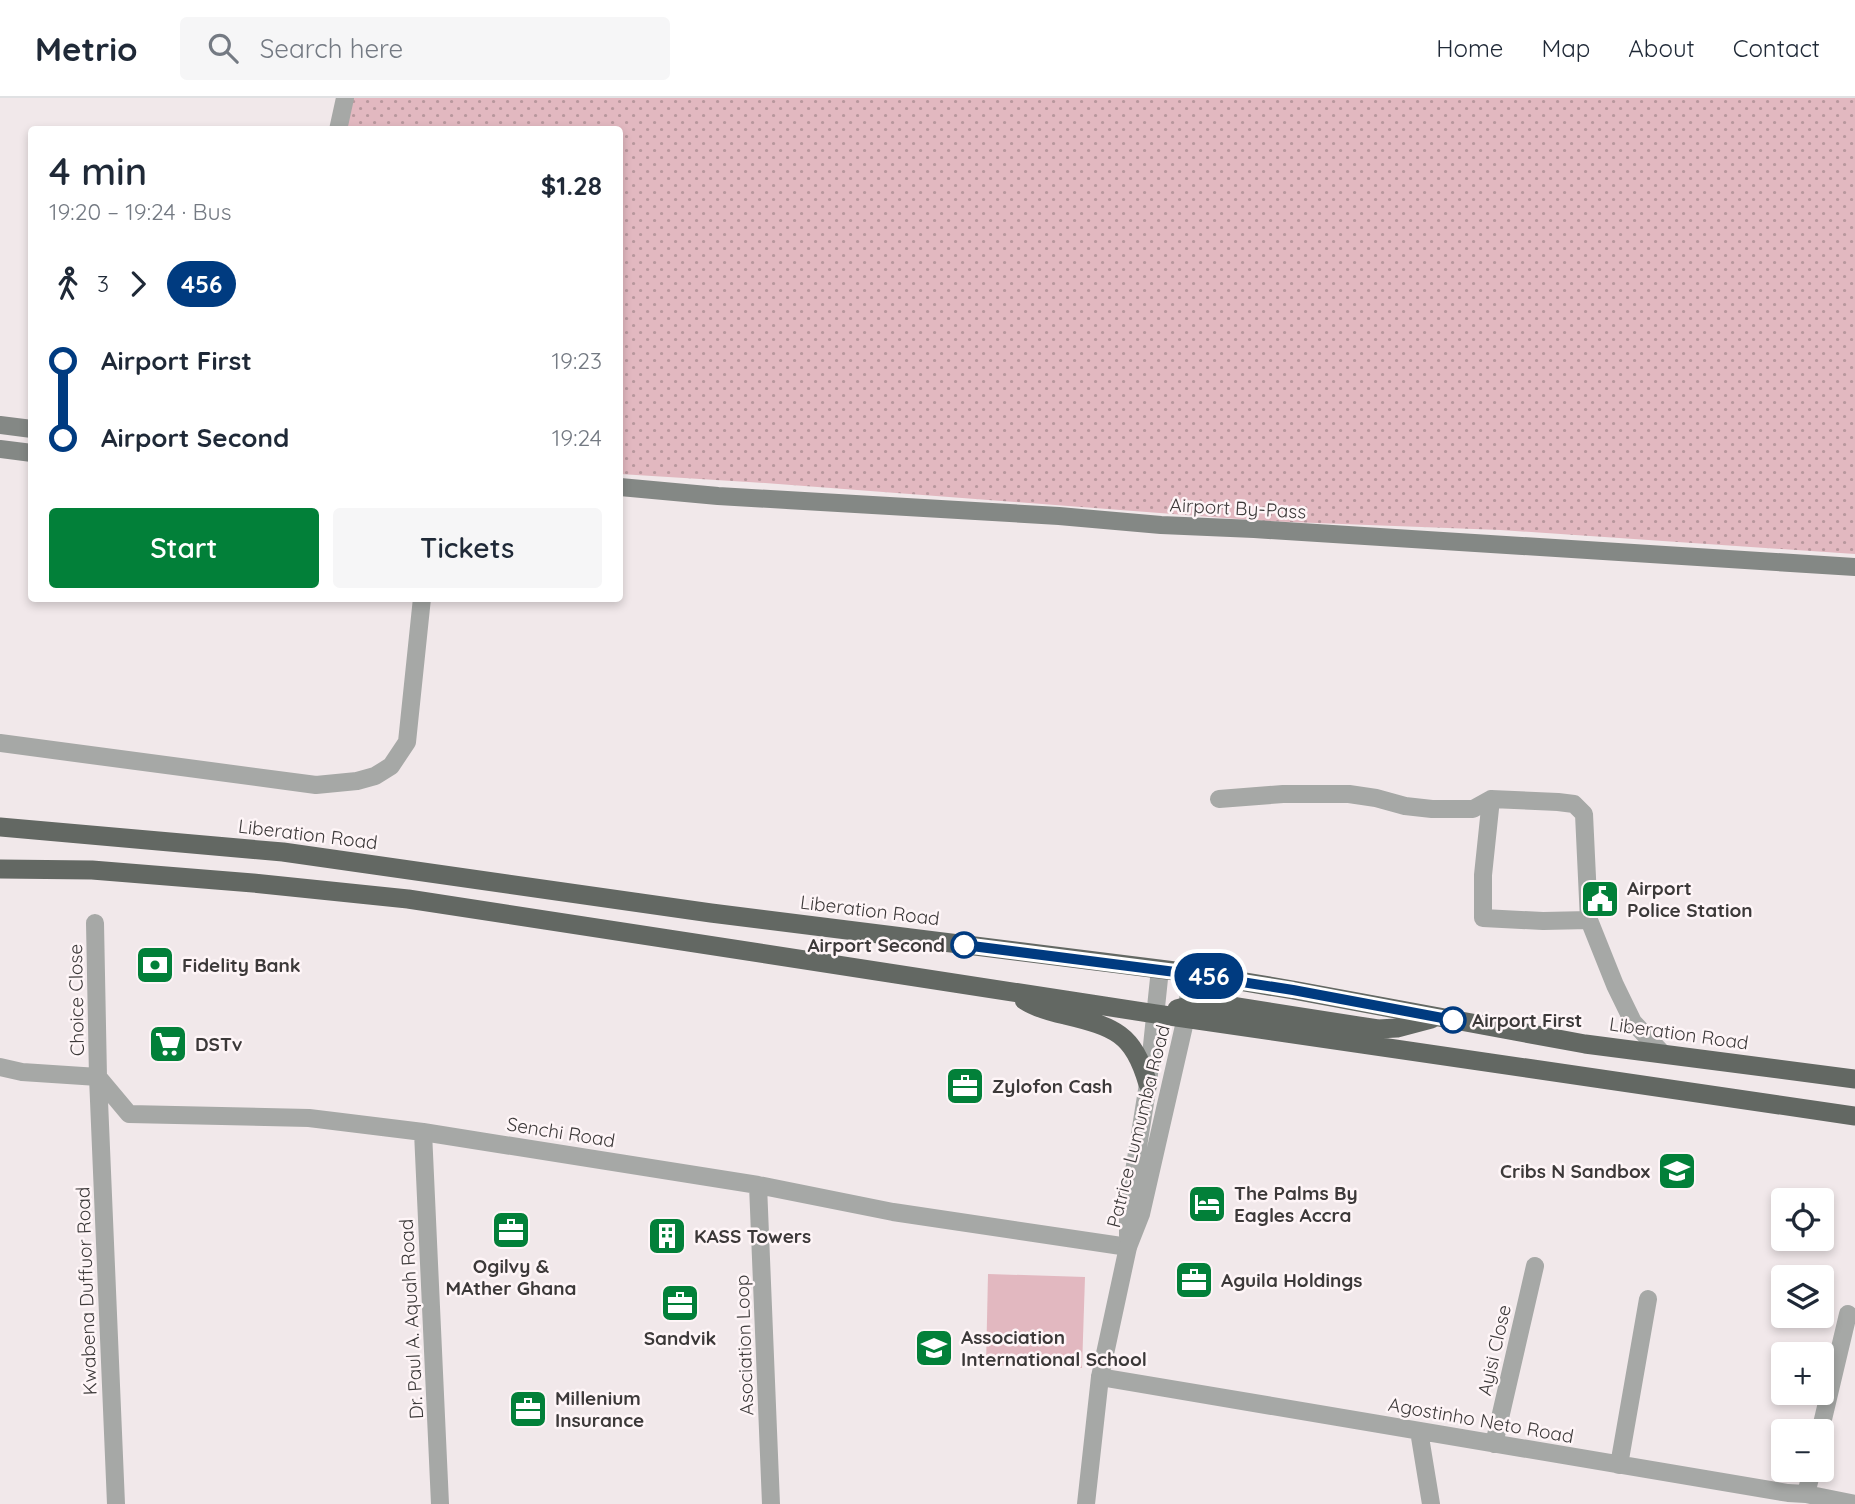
<!DOCTYPE html>
<meta charset="utf-8">
<style>
body{margin:0;font-family:Quicksand,sans-serif;background:#f6f6f7;color:#1f2937;height:100vh;display:flex;flex-direction:column;font-size:26px;white-space:nowrap}
*{box-sizing:border-box;margin:0}
p{font-size:23px;color:#747a83}
.icon{flex:none;width:38px;height:38px;fill:none;stroke:currentColor;stroke-width:2;stroke-linecap:round;stroke-linejoin:round}
.map{position:relative;flex:1;overflow:hidden}
.drawer{position:absolute;left:28px;top:28px;width:595px;height:476px;display:flex;flex-direction:column;background:#fff;border-radius:7px;box-shadow:0 4px 10px #0003}
.drawer>*{flex:none}
.badge{padding:0 14px;border-radius:23px;font-size:24px;line-height:46px}
.fabs{position:absolute;left:1771px;top:1090px;display:grid;gap:14px}
.fabs a{display:grid;place-items:center;width:63px;height:63px;border-radius:7px;background:#fff;box-shadow:0 4px 10px #0003;font-size:35px}
.map>.badge{position:absolute;translate:-50% -50%;box-shadow:0 0 0 4px #fff}
.legs{display:flex;align-items:center;gap:10px;height:77px;padding:0 21px;font-size:23px}
.legs p{margin-inline-start:auto}
.summary{display:flex;align-items:center;justify-content:space-between;height:119px;padding:0 21px}
h1{font-size:38px;font-weight:600;line-height:52px}
.button{display:flex;gap:14px;margin-top:auto;padding:14px 21px}
.button a{flex:1;height:80px;border-radius:7px;background:#028039;color:#fff;font-size:28px;font-weight:600;line-height:80px;text-align:center}
.button a+a{background:#f6f6f7;color:#1f2937}
ul{padding:0 21px;list-style:none}
li{display:flex;align-items:center;gap:24px;height:77px;font-size:26px}
li i{display:grid;place-items:center;width:10px;height:100%;margin:0 9px;background:currentColor}
li i::after{content:'';width:18px;height:18px;margin:-9px;border:5px solid;border-radius:50%;background:#fff}
li p{margin-inline-start:auto}
li:first-child i{background:linear-gradient(#0000 50%,currentColor 0)}
li:last-child i{background:linear-gradient(currentColor 50%,#0000 0)}
header{display:flex;align-items:center;gap:42px;box-sizing:border-box;height:98px;padding:0 35px;background:#fff;border-bottom:2px solid #e0e1e3}
header strong{font-size:33px}
nav{display:flex;gap:38px;margin-inline-start:auto;font-size:24px}
.search{width:490px;height:63px;background:#f6f6f7;display:flex;align-items:center;gap:18px;box-sizing:border-box;padding:0 24px;border-radius:7px;color:#747a83;font-size:26px}
.map>svg:first-child{display:block}
.grass{fill:url(#grass-dots)}
.pitch{fill:#e2b8c0}
.lines{fill:none;stroke-linecap:round;stroke-linejoin:round}
.minor{stroke:#a6a8a6;stroke-width:18}
.tertiary{stroke:#a6a8a6;stroke-width:18}
.secondary{stroke:#848885;stroke-width:18}
.trunk{stroke:#636863;stroke-width:19}
.line-1-casing{stroke:#fff;stroke-width:16}
.line-1{stroke:#003b80;stroke-width:10}
.stop-1-dot{fill:#fff;stroke:#003b80;stroke-width:3.5}
.labels{text-anchor:middle;stroke-width:5;stroke-linejoin:round;paint-order:stroke}
.street-label{font-size:19px;fill:#3c3939;stroke:#fef5f7}
.poi-label{font-size:19px;font-weight:bold;fill:#3c3939;stroke:#fef5f7;text-anchor:start}
.stop-label{font-size:19px;font-weight:bold;fill:#3c3939;stroke:#fef5f7;text-anchor:end}
</style>
<header>
<strong>Metrio</strong>
<div class="search"><svg class="icon" aria-label="search" viewBox="0 0 24 24"><circle cx="10" cy="10" r="6"/><path d="M15 15l6 6"/></svg>Search here</div>
<nav><a>Home</a><a>Map</a><a>About</a><a>Contact</a></nav>
</header>
<div class="map">
<svg width="1855" height="1406" viewBox="0 0 1855 1406">
<defs>
<pattern id="grass-dots" width="8" height="8" patternUnits="userSpaceOnUse" patternTransform="scale(1.75)"><rect width="8" height="8" fill="#e2b8c0"/><path d="M2 2h.1M6 6h.1" fill="none" stroke="#b8979d" stroke-width="1.8" stroke-linecap="round"/></pattern>
</defs>
<rect width="100%" height="100%" fill="#f1e8ea"/>
<path class="grass" d="M343,0H1855V456L1500,432L1265,423L765,385L620,376V32H335Z"/>
<path class="pitch" d="M988,1176L1085,1179L1082,1270L986,1267Z"/>
<g class="lines">
<path class="minor" d="M0,645L316,687L357,683L375,678L391,668L407,644L422,500
M1219,701L1283,696H1349L1376,700L1405,708L1432,711H1473L1491,701
M1589,822L1543,823L1483,820V777L1491,701L1558,704L1574,706L1584,716L1589,822L1615,887L1633,924L1663,956
M95,825L98,979L116,1406
M0,969L22,974L98,979L129,1016L309,1020L423,1034L758,1087L893,1114L1128,1149
M423,1034L440,1406
M758,1087L771,1406
M1100,1279L1788,1395L1806,1396L1855,1406
M1419,1333L1431,1406
M1820,1334L1848,1216
M1494,1346L1535,1168
M1619,1367L1648,1201
M1806,1396L1812,1372"/>
<path class="tertiary" d="M338,32L345,0
M1128,1138V1111L1148,986L1160,871
M1086,1406L1100,1279L1128,1149L1141,1116L1186,919L1191,875"/>
<path class="secondary" d="M0,327L32,331
M0,351L32,355
M620,389L718,398L1059,418L1161,427L1254,431L1855,469"/>
<path class="trunk" d="M0,729L283,754L711,815L1191,875L1293,892L1585,946L1855,981
M0,771L92,772L253,785L408,801L1156,916L1855,1018
M1024,902C1036,910 1051,914 1065,917C1115,929 1133,935 1148,986
M1177,911L1188,908H1231L1378,931L1397,930L1431,921"/>
</g>
<g class="lines">
<defs>
<path id="line-1" d="M964,847L1191,876L1293,892L1453,922"/>
</defs>
<use href="#line-1" class="line-1-casing"/>
<use href="#line-1" class="line-1"/>
</g>
<defs>
<symbol id="civic-square" viewBox="-11 -11 22 22"><rect x="-9" y="-9" width="18" height="18" rx="4" fill="#028039" stroke="#fef5f7"/><path d="M-.6-6.5H3V-4.5H.6V-3L4-1V1h2V6H-6V1h2V-1L-.6-3ZM-1.2 2.5V6h2.4V2.5Z" fill="#fff"/></symbol>
<symbol id="bank-square" viewBox="-11 -11 22 22"><rect x="-9" y="-9" width="18" height="18" rx="4" fill="#028039" stroke="#fef5f7"/><path d="M-6-4H6V4H-6ZM0-2.3a2.3 2.3 0 1 0 0 4.6a2.3 2.3 0 1 0 0-4.6Z" fill="#fff"/></symbol>
<symbol id="supermarket-square" viewBox="-11 -11 22 22"><rect x="-9" y="-9" width="18" height="18" rx="4" fill="#028039" stroke="#fef5f7"/><path d="M-6-5.5h2.5l.6 2H6L4.5 2H-2.5L-4.4-4H-6ZM-1.5 3.2a1.3 1.3 0 1 0 .1 0ZM3 3.2a1.3 1.3 0 1 0 .1 0Z" fill="#fff"/></symbol>
<symbol id="office-square" viewBox="-11 -11 22 22"><rect x="-9" y="-9" width="18" height="18" rx="4" fill="#028039" stroke="#fef5f7"/><path d="M-6-3h4V-5.5h4V-3h4V5H-6ZM-1-4.5V-3h2v-1.5ZM-6 0V1H6V0Z" fill="#fff"/></symbol>
<symbol id="school-square" viewBox="-11 -11 22 22"><rect x="-9" y="-9" width="18" height="18" rx="4" fill="#028039" stroke="#fef5f7"/><path d="M0-5L7-2L0 1L-7-2ZM-4 1L0 2.5L4 1V4Q0 6-4 4Z" fill="#fff"/></symbol>
<symbol id="hotel-square" viewBox="-11 -11 22 22"><rect x="-9" y="-9" width="18" height="18" rx="4" fill="#028039" stroke="#fef5f7"/><path d="M-6-4.5h1.5V1H6V5H4.5V3h-9V5H-6ZM-4 0a1.8 1.8 0 1 1 3.6 0ZM.5 0V-2.5h3Q6-2.5 6 0Z" fill="#fff"/></symbol>
<symbol id="building-square" viewBox="-11 -11 22 22"><rect x="-9" y="-9" width="18" height="18" rx="4" fill="#028039" stroke="#fef5f7"/><path d="M-4-6H4V6H1V3H-1V6H-4ZM-2.5-4.3h1.7v1.8h-1.7ZM.8-4.3h1.7v1.8H.8ZM-2.5-1h1.7V.8h-1.7ZM.8-1h1.7V.8H.8Z" fill="#fff"/></symbol>
</defs>
<g fill-rule="evenodd">
<use href="#civic-square" x="1578" y="779" width="44" height="44"/>
<use href="#bank-square" x="133" y="845" width="44" height="44"/>
<use href="#supermarket-square" x="146" y="924" width="44" height="44"/>
<use href="#office-square" x="943" y="966" width="44" height="44"/>
<use href="#school-square" x="1655" y="1051" width="44" height="44"/>
<use href="#hotel-square" x="1185" y="1084" width="44" height="44"/>
<use href="#office-square" x="489" y="1110" width="44" height="44"/>
<use href="#building-square" x="645" y="1116" width="44" height="44"/>
<use href="#office-square" x="1172" y="1160" width="44" height="44"/>
<use href="#office-square" x="658" y="1183" width="44" height="44"/>
<use href="#school-square" x="912" y="1228" width="44" height="44"/>
<use href="#office-square" x="506" y="1289" width="44" height="44"/>
</g>
<g class="stop-1-dot">
<circle cx="964" cy="847" r="12"/>
<circle cx="1453" cy="922" r="12"/>
</g>
<g class="labels">
<g class="street-label">
<text transform="translate(1238 410) rotate(3)" y="7">Airport By-Pass</text>
<text transform="translate(308 736) rotate(7)" y="7">Liberation Road</text>
<text transform="translate(870 812) rotate(7)" y="7">Liberation Road</text>
<text transform="translate(76 902) rotate(-91)" y="7">Choice Close</text>
<text transform="translate(1679 935) rotate(8)" y="7">Liberation Road</text>
<text transform="translate(1138 1028) rotate(-76)" y="7">Patrice Lumumba Road</text>
<text transform="translate(561 1034) rotate(9)" y="7">Senchi Road</text>
<text transform="translate(86 1193) rotate(-92)" y="7">Kwabena Duffuor Road</text>
<text transform="translate(411 1221) rotate(-93)" y="7">Dr. Paul A. Aquah Road</text>
<text transform="translate(744 1247) rotate(-92)" y="7">Asociation Loop</text>
<text transform="translate(1494 1252) rotate(-77)" y="7">Ayisi Close</text>
<text transform="translate(1481 1322) rotate(10)" y="7">Agostinho Neto Road</text>
</g>
<g class="poi-label">
<text x="1627" y="797">Airport<tspan x="1627" dy="22">Police Station</tspan></text>
<text x="182" y="874">Fidelity Bank</text>
<text x="195" y="953">DSTv</text>
<text x="992" y="995">Zylofon Cash</text>
<text x="1650" y="1080" text-anchor="end">Cribs N Sandbox</text>
<text x="1234" y="1102">The Palms By<tspan x="1234" dy="22">Eagles Accra</tspan></text>
<text x="694" y="1145">KASS Towers</text>
<text x="511" y="1175" text-anchor="middle">Ogilvy &amp;<tspan x="511" dy="22">MAther Ghana</tspan></text>
<text x="1221" y="1189">Aguila Holdings</text>
<text x="961" y="1246">Association<tspan x="961" dy="22">International School</tspan></text>
<text x="680" y="1247" text-anchor="middle">Sandvik</text>
<text x="555" y="1307">Millenium<tspan x="555" dy="22">Insurance</tspan></text>
</g>
<g class="stop-label">
<text x="945" y="854">Airport Second</text>
<text x="1472" y="929" text-anchor="start">Airport First</text>
</g>
</g>
</svg>
<div class="fabs">
<a><svg class="icon" aria-label="locate" viewBox="0 0 24 24"><circle cx="12" cy="12" r="6"/><path d="M12 2v4M12 18v4M2 12h4M18 12h4"/></svg></a>
<a><svg class="icon" aria-label="layers" viewBox="0 0 24 24"><path d="M12 4l9 5-9 5-9-5zM3 14l9 5 9-5"/></svg></a>
<a>+</a>
<a>−</a>
</div>
<b class="badge" style="left:1209px;top:878px;background:#003b80;color:#fff">456</b>
<section class="drawer">
<div class="summary"><div><h1>4 min</h1><p>19:20 – 19:24 · Bus</p></div><b>$1.28</b></div>
<div class="legs"><svg class="icon" aria-label="walk" viewBox="0 0 24 24"><circle cx="13" cy="4" r="2"/><path d="M13 8l-2 6 4 7M11 14l-3 7M7 12l3-4h3l4 4"/></svg>3<svg class="icon" aria-label="forward" viewBox="0 0 24 24"><path d="M9 5l7 7-7 7"/></svg><b class="badge" style="background:#003b80;color:#fff">456</b></div>
<ul>
<li><i style="color:#003b80"></i><b>Airport First</b><p>19:23</p></li>
<li><i style="color:#003b80"></i><b>Airport Second</b><p>19:24</p></li>
</ul>
<div class="button"><a>Start</a><a>Tickets</a></div>
</section>
</div>
